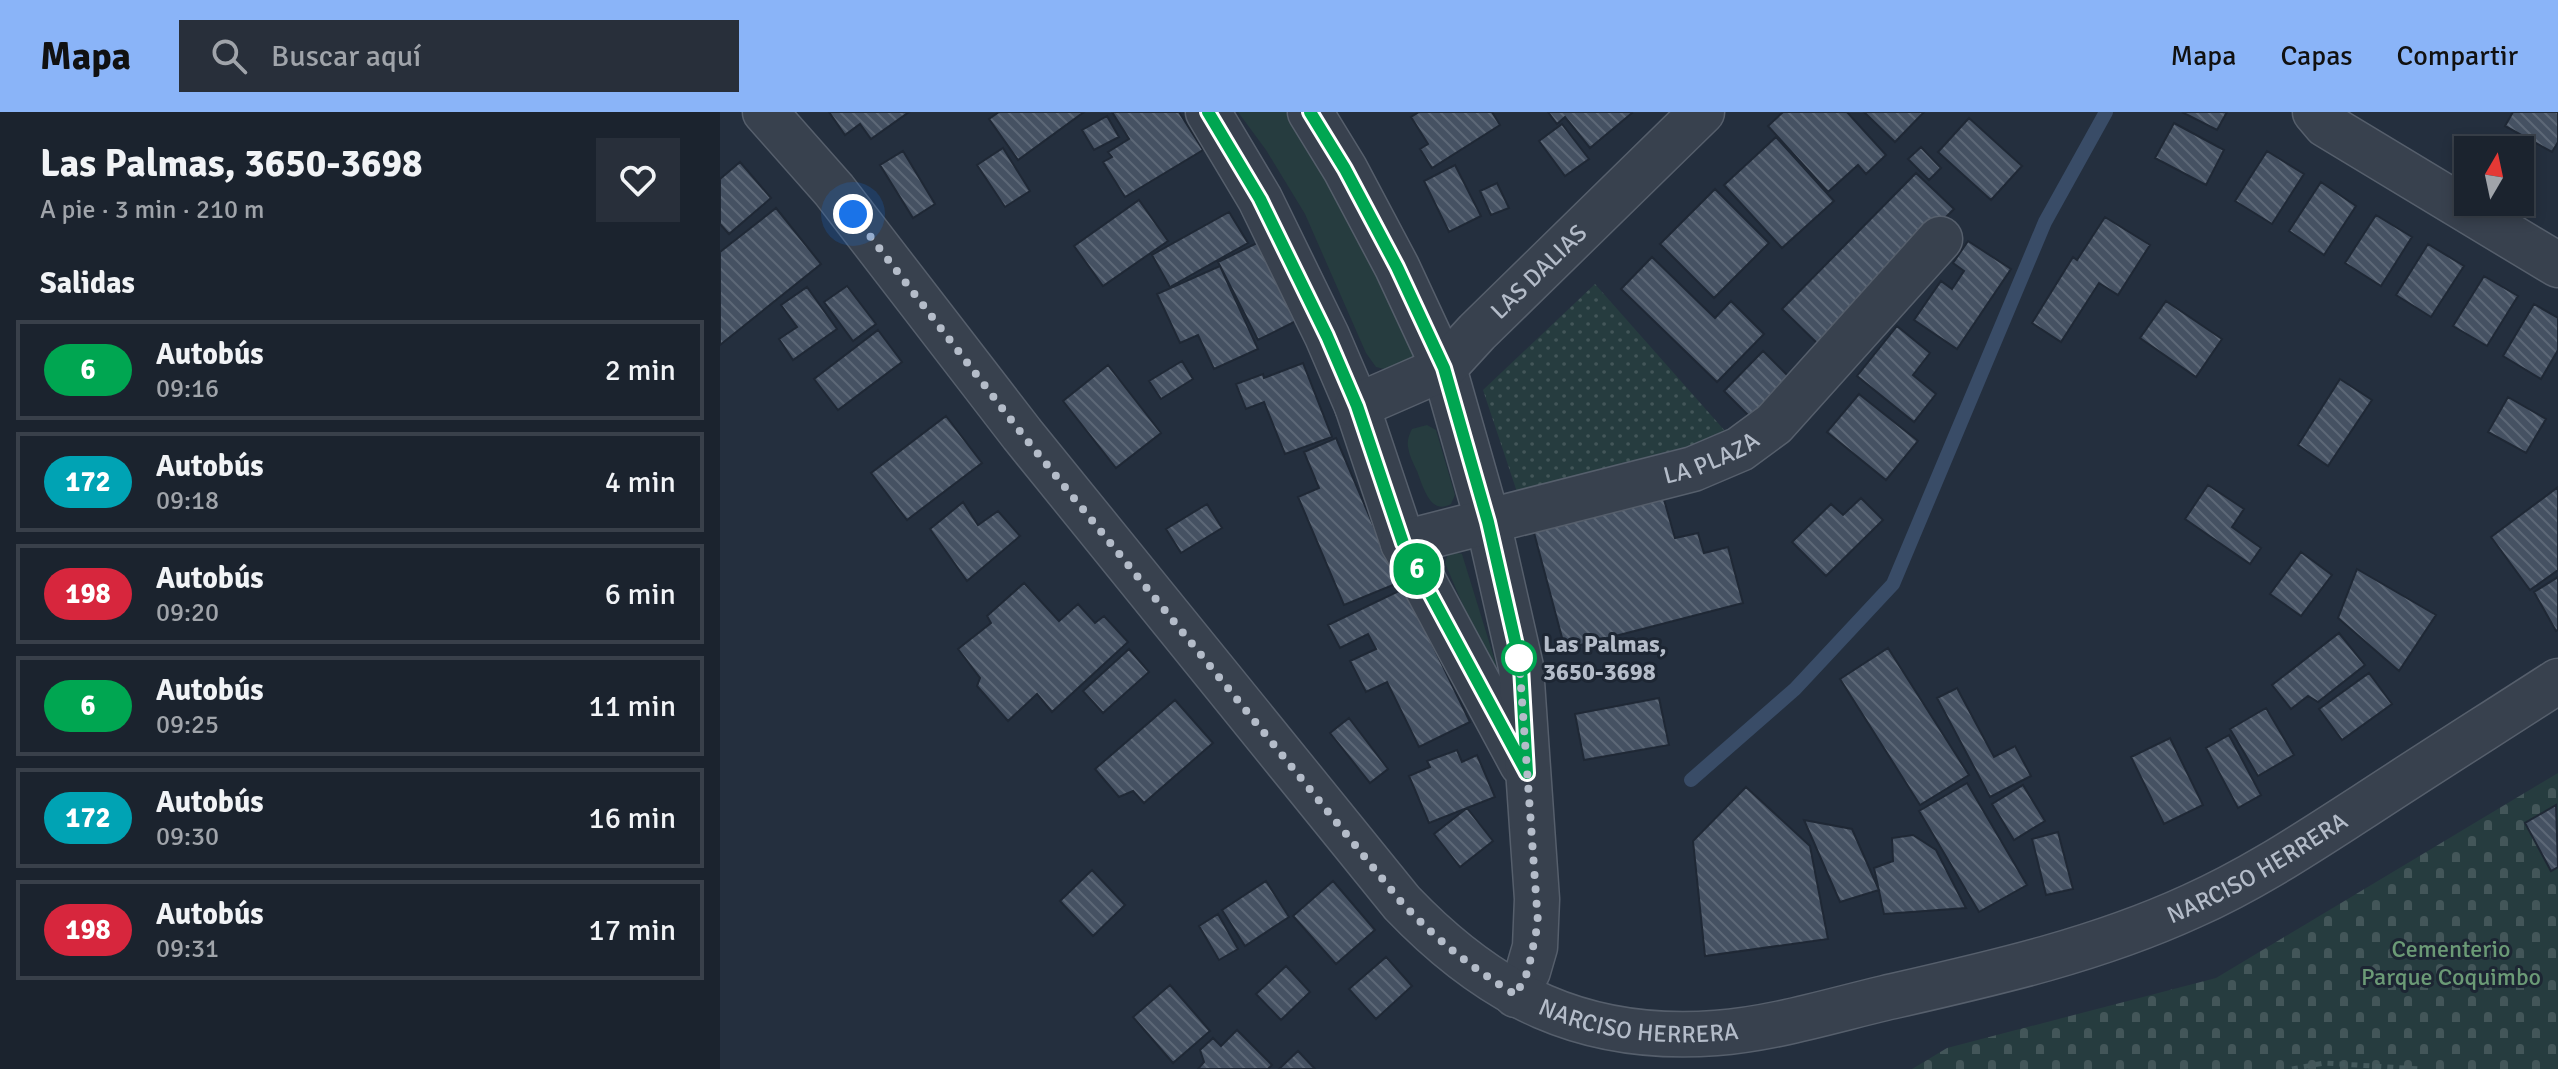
<!DOCTYPE html>
<html lang="es">
<meta charset="utf-8">
<style>
body{margin:0;font-family:Signika,sans-serif;background:#282f3a;color:#f1f3f6;height:100vh;display:flex;flex-direction:column;font-size:30px;white-space:nowrap}
*{box-sizing:border-box;margin:0}
p{font-size:26px;color:#a0a4aa}
.icon{flex:none;width:44px;height:44px;fill:none;stroke:currentColor;stroke-width:2;stroke-linecap:round;stroke-linejoin:round}
.map{position:relative;flex:1;overflow:hidden}
.panel{display:flex;flex-direction:column;background:#1b232e;width:720px}
.panel>*{flex:none}
.badge{padding:0 16px;border-radius:26px;font-size:28px;line-height:52px}
.needle{width:52px;rotate:9deg}
.tools{position:absolute;left:1734px;top:24px;display:grid;gap:16px}
.tools a{display:grid;place-items:center;width:80px;height:80px;border-radius:0px;background:#1b232e;box-shadow:0 4px 12px #0003,0 0 0 2px #39404a;font-size:40px}
.you{position:absolute;width:40px;height:40px;margin:-20px;border:6px solid #fff;border-radius:50%;background:#1a73e8;box-shadow:0 0 0 12px #1a73e833}
.map>.badge{position:absolute;translate:-50% -50%;box-shadow:0 0 0 4px #fff}
h2{padding:0 40px;font-size:30px;line-height:72px}
.round{display:grid;place-items:center;flex:none;width:84px;height:84px;border-radius:0px;background:#282f3a}
.headline{display:flex;align-items:center;justify-content:space-between;height:136px;padding:0 40px}
h1{font-size:38px;font-weight:700;line-height:60px}
ul{padding:0;list-style:none}
li{display:flex;align-items:center;gap:24px;height:100px;margin:0 16px 12px;padding:0 24px;border:4px solid #39404a;border-radius:0px}
li div{flex:1}
li b{display:block;font-size:30px}
li em{font-style:normal}
li .badge{min-width:88px;font-weight:700;text-align:center}
header{display:flex;align-items:center;gap:48px;box-sizing:border-box;height:112px;padding:0 40px;background:#8ab4f8;color:#111}
header strong{font-size:38px}
nav{display:flex;gap:44px;margin-inline-start:auto;font-size:28px}
.search{width:560px;height:72px;background:#282f3a;display:flex;align-items:center;gap:20px;box-sizing:border-box;padding:0 28px;border-radius:0px;color:#a0a4aa;font-size:30px}
main{display:flex;flex:1;min-height:0}
.map>svg:first-child{display:block}
.grass{fill:#263c3f}
.cemetery{fill:url(#cemetery-stones)}
.park{fill:url(#park-dots)}
.lines{fill:none;stroke-linecap:round;stroke-linejoin:round}
.stream{stroke:#394c67;stroke-width:14}
.building{fill:url(#building-back-hatch);stroke:#1f2835;stroke-width:2}
.minor-casing{stroke:#565f6c;stroke-width:47}
.tertiary-casing{stroke:#565f6c;stroke-width:47}
.path{stroke:#44595c;stroke-width:5;stroke-dasharray:6 6;stroke-linecap:butt}
.minor{stroke:#38414e;stroke-width:44}
.tertiary{stroke:#38414e;stroke-width:44}
.line-casing{stroke:#fff;stroke-width:18}
.line{stroke:#00a651;stroke-width:12}
.walk{stroke:#b4bcc9;stroke-width:8;stroke-dasharray:0 14.4}
.stop-dot{fill:#fff;stroke:#00a651;stroke-width:4}
.labels{text-anchor:middle;stroke-width:6;stroke-linejoin:round;paint-order:stroke}
.street-label{font-size:24px;fill:#b4bcc9;stroke:#1d2633}
.stop-label{font-size:24px;font-weight:bold;fill:#b4bcc9;stroke:#1d2633;text-anchor:start}
.park-label{font-size:24px;fill:#6b9a76;stroke:#1d2633}
</style>
<header>
<strong>Mapa</strong>
<div class="search"><svg class="icon" aria-label="search" viewBox="0 0 24 24"><circle cx="10" cy="10" r="6"/><path d="M15 15l6 6"/></svg>Buscar aquí</div>
<nav><a>Mapa</a><a>Capas</a><a>Compartir</a></nav>
</header>
<main>
<section class="panel">
<div class="headline"><div><h1>Las Palmas, 3650-3698</h1><p>A pie · 3 min · 210 m</p></div><a class="round"><svg class="icon" aria-label="heart" viewBox="0 0 24 24"><path d="M12 20l-8-8c-3-5 5-10 8-4 3-6 11-1 8 4z"/></svg></a></div>
<h2>Salidas</h2>
<ul>
<li><span class="badge" style="background:#00a651;color:#fff">6</span><div><b>Autobús</b><p>09:16</p></div><em>2 min</em></li>
<li><span class="badge" style="background:#00a3b4;color:#fff">172</span><div><b>Autobús</b><p>09:18</p></div><em>4 min</em></li>
<li><span class="badge" style="background:#d7263d;color:#fff">198</span><div><b>Autobús</b><p>09:20</p></div><em>6 min</em></li>
<li><span class="badge" style="background:#00a651;color:#fff">6</span><div><b>Autobús</b><p>09:25</p></div><em>11 min</em></li>
<li><span class="badge" style="background:#00a3b4;color:#fff">172</span><div><b>Autobús</b><p>09:30</p></div><em>16 min</em></li>
<li><span class="badge" style="background:#d7263d;color:#fff">198</span><div><b>Autobús</b><p>09:31</p></div><em>17 min</em></li>
</ul>
</section>
<div class="map">
<svg width="1838" height="957" viewBox="0 0 1838 957">
<defs>
<pattern id="cemetery-stones" width="16" height="16" patternUnits="userSpaceOnUse" patternTransform="scale(2)"><rect width="16" height="16" fill="#263c3f"/><path d="M2 7V4a2 2 0 0 1 4 0v3zM10 15v-3a2 2 0 0 1 4 0v3z" fill="#435659"/></pattern>
<pattern id="park-dots" width="8" height="8" patternUnits="userSpaceOnUse" patternTransform="scale(2)"><rect width="8" height="8" fill="#263c3f"/><path d="M2 2h.1M6 6h.1" fill="none" stroke="#435659" stroke-width="1.8" stroke-linecap="round"/></pattern>
<pattern id="building-back-hatch" width="6" height="6" patternUnits="userSpaceOnUse" patternTransform="scale(2)"><rect width="6" height="6" fill="#455162"/><path d="M-1 5l2 2M0 0l6 6M5-1l2 2" fill="none" stroke="#5d6877"/></pattern>
</defs>
<rect width="100%" height="100%" fill="#242f3e"/>
<path class="grass" d="M518,0H571L593,28L700,248L672,259L656,255L646,241L585,102L546,38Z
M707,313L716,318L735,383L731,392C710,404 703,374 697,359C693,351 689,343 688,335C687,328 689,323 692,317Z
M733,440L742,442L779,562L776,565L773,564L725,451L728,442Z"/>
<path class="cemetery" d="M1838,661V957H1192L1227,936L1496,866Z"/>
<path class="park" d="M875,172L1013,328L800,389L763,278Z"/>
<g class="lines">
<path class="stream" d="M971,668L1075,577L1173,472L1325,110L1386,0"/>
</g>
<path class="building" d="M109,0H189L151,27L140,12L125,23Z
M279,0H364L298,48L269,7Z
M392,0H459L483,38L405,85L383,50L392,45L388,40L409,27Z
M699,0H772L780,13L712,56L700,37L708,32L691,5Z
M828,0H911L912,1L870,36L845,5L837,12Z
M1063,0H1127L1166,43L1146,62L1138,53L1108,80L1048,14Z
M1144,0H1204L1175,30Z
M1462,0H1507L1497,18Z
M1793,0H1838V30L1832,40L1785,14Z
M387,4L399,25L374,38L362,18Z
M1249,6L1302,54L1271,88L1218,40Z
M1454,11L1504,38L1486,73L1435,46Z
M842,12L869,47L845,64L819,29Z
M1056,25L1114,89L1062,136L1004,73Z
M1201,35L1221,56L1209,68L1188,47Z
M283,36L310,79L285,95L257,53Z
M183,39L215,92L193,106L160,53Z
M1547,39L1584,62L1552,112L1515,89Z
M20,50L51,86L9,122L0,112V67Z
M735,53L761,104L729,120L704,69Z
M1196,61L1234,97L1099,233L1062,197Z
M1601,70L1636,94L1604,143L1569,119Z
M777,71L789,96L771,103L760,79Z
M995,77L1049,131L994,186L940,132Z
M419,88L448,129L383,174L354,134Z
M56,96L101,152L0,233V140Z
M509,100L528,131L450,175L432,143Z
M1656,103L1692,125L1661,174L1625,151Z
M1385,105L1430,133L1398,183L1379,171L1341,230L1312,211L1353,145L1357,148Z
M1248,129L1291,157L1237,237L1194,208L1221,169L1232,177L1244,159L1233,151Z
M539,130L578,208L538,228L498,150Z
M1708,132L1744,154L1711,205L1676,183Z
M932,145L995,206L1011,189L1044,222L997,270L901,177Z
M500,154L538,237L494,257L478,223L460,231L437,182Z
M1764,164L1798,184L1767,234L1733,214Z
M127,174L156,212L133,229L104,190Z
M87,175L117,217L73,248L59,227L77,215L61,193Z
M1446,189L1502,227L1476,265L1420,226Z
M1814,192L1838,206V238L1821,267L1783,244Z
M1177,214L1210,241L1193,263L1216,282L1194,310L1137,264Z
M158,218L182,250L118,298L94,267Z
M1043,239L1072,268L1033,308L1004,279Z
M462,249L473,267L441,287L429,269Z
M583,251L612,325L565,342L544,290L526,297L516,272L543,262L544,266Z
M388,253L441,321L396,356L343,289Z
M1620,267L1652,288L1608,354L1578,333Z
M1139,282L1198,329L1166,368L1107,320Z
M1788,285L1826,307L1806,341L1768,320Z
M226,304L262,351L187,408L151,361Z
M616,326L678,471L624,493L578,385L599,376L584,340Z
M1488,373L1524,397L1512,415L1541,436L1530,452L1465,407Z
M1838,375V458L1810,478L1771,425Z
M943,384L955,426L978,421L984,441L1008,435L1023,491L845,537L813,417Z
M1141,386L1163,408L1106,464L1072,430L1111,392L1123,403Z
M243,390L258,413L278,399L300,424L247,469L210,417Z
M487,392L502,416L461,441L446,417Z
M1581,440L1612,463L1581,504L1550,482Z
M1637,457L1716,503L1679,559L1618,506Z
M1838,465V518L1836,519L1814,480Z
M304,471L339,509L358,492L375,511L384,504L408,530L332,600L317,582L288,609L257,574L260,566L238,537L271,511L267,504Z
M685,476L750,610L699,635L667,570L646,580L630,549L656,537L648,522L620,536L608,513Z
M1619,521L1645,553L1598,590L1588,584L1571,597L1552,573Z
M1168,536L1249,663L1200,693L1120,567Z
M409,537L429,560L383,601L363,579Z
M1649,561L1672,592L1622,628L1599,597Z
M1237,576L1274,645L1295,634L1311,664L1270,685L1217,586Z
M939,586L949,633L864,648L855,602Z
M455,588L493,631L424,691L413,679L399,685L375,657Z
M1546,596L1574,643L1538,664L1510,617Z
M629,606L668,657L650,671L610,621Z
M1509,623L1541,683L1518,696L1486,636Z
M1450,626L1483,693L1444,712L1411,645Z
M737,638L742,650L757,643L775,685L709,711L689,664L710,655L707,649Z
M1247,671L1307,773L1259,800L1199,699Z
M1303,673L1325,709L1294,728L1272,692Z
M1026,675L1090,734L1108,827L985,844L973,729Z
M1836,693L1838,755L1831,759L1805,711Z
M747,696L773,729L740,755L714,722Z
M1084,708L1132,717L1159,778L1120,790Z
M1338,720L1353,777L1326,783L1312,727Z
M1193,723L1216,738L1246,796L1164,802L1154,756L1173,749L1172,726Z
M372,758L405,793L373,824L340,789Z
M546,769L569,805L525,834L502,798Z
M613,769L655,818L616,852L573,804Z
M498,802L518,837L499,848L479,814Z
M666,845L692,874L656,907L629,877Z
M566,854L590,880L561,908L536,882Z
M450,873L490,919L453,951L413,905Z
M517,918L552,953L548,957H478L484,950L480,938L493,926L501,934Z
M578,939L595,957H559Z"/>
<g class="lines">
<defs>
<g id="minor">
<path d="M488,0L540,87L607,224L637,294L683,431L802,652"/>
<path d="M590,0L625,57L677,155L724,256L768,410L801,555L817,787L815,835L808,859L796,883"/>
<path d="M1595,0L1606,13L1838,153"/>
<path id="s1" d="M637,294L724,256L757,220L982,0"/>
<path id="s2" d="M683,431L973,357L1020,337L1054,312L1220,127"/>
</g>
<g id="tertiary">
<path id="s3" d="M45,0L114,78L302,322L682,791C771,884 864,931 996,921C1052,917 1110,899 1165,886C1270,862 1374,839 1472,794C1533,767 1588,730 1644,694C1708,652 1773,611 1838,569"/>
</g>
</defs>
<use href="#minor" class="minor-casing"/>
<use href="#tertiary" class="tertiary-casing"/>
<path class="path" d="M1572,957L1604,951L1700,957"/>
<use href="#minor" class="minor"/>
<use href="#tertiary" class="tertiary"/>
</g>
<g class="lines">
<defs>
<path id="line" d="M488,0L540,87L607,224L637,294L683,431L807,661L801,555L768,410L724,256L677,155L625,57L590,0"/>
</defs>
<use href="#line" class="line-casing"/>
<use href="#line" class="line"/>
<path class="walk" d="M133,102L302,322L682,791C717,828 753,857 796,883L808,859L818,811L799,546"/>
</g>
<circle class="stop-dot" cx="799" cy="546" r="16"/>
<g class="labels">
<g class="street-label">
<text dy="8" stroke="none"><textPath href="#s1" startOffset="230">LAS DALIAS</textPath></text>
<text dy="8" stroke="none"><textPath href="#s2" startOffset="320">LA PLAZA</textPath></text>
<text dy="8" stroke="none"><textPath href="#s3" startOffset="1938">NARCISO HERRERA</textPath></text>
<text dy="8" stroke="none"><textPath href="#s3" startOffset="1290">NARCISO HERRERA</textPath></text>
</g>
<g class="stop-label">
<text x="823" y="540">Las Palmas,<tspan x="823" dy="28">3650-3698</tspan></text>
</g>
<g class="park-label">
<text x="1731" y="845">Cementerio<tspan x="1731" dy="28">Parque Coquimbo</tspan></text>
</g>
</g>
</svg>
<div class="tools">
<a><svg class="needle" viewBox="-14 -14 28 28"><path d="M0-13l5 13h-10z" fill="#e53935"/><path d="M0 13l5-13h-10z" fill="#a0a4aa"/></svg></a>
</div>
<div class="you" style="left:133px;top:102px"></div>
<b class="badge" style="left:697px;top:457px;background:#00a651;color:#fff">6</b>
</div>
</main>
